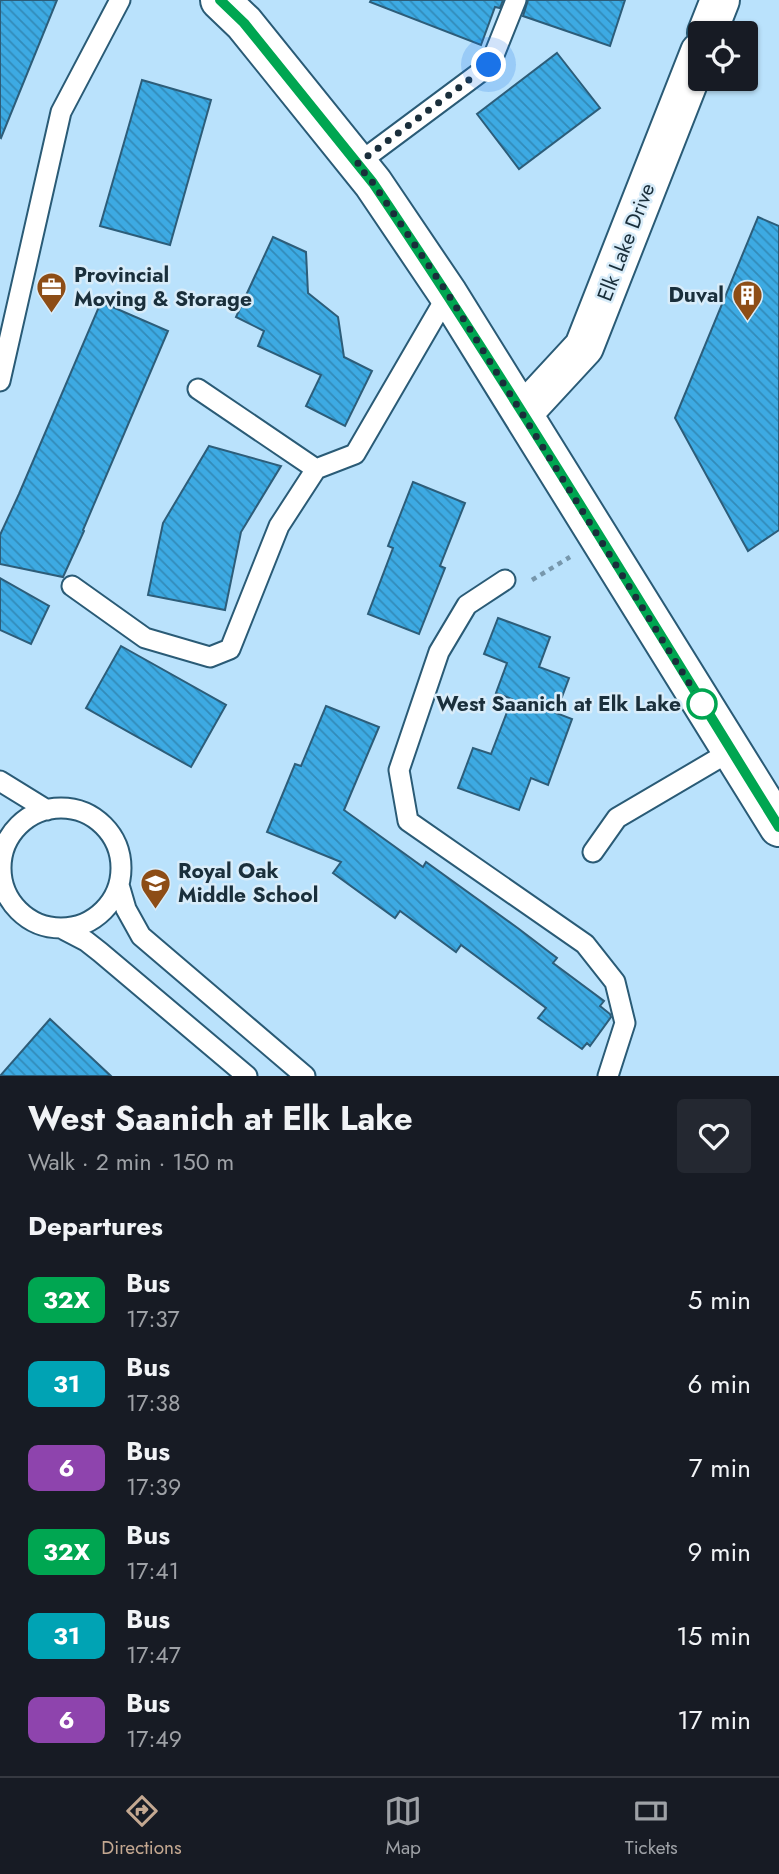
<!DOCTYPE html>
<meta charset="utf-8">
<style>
body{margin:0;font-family:Jost,sans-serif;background:#242831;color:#f1f3f6;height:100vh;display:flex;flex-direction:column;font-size:26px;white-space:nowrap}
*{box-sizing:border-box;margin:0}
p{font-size:23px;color:#9ea1a6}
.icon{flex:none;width:38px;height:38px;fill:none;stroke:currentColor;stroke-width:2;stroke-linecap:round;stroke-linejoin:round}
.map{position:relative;height:1076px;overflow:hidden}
.sheet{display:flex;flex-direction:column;background:#171b24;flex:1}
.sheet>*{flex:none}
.badge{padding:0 14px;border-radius:10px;font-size:24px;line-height:46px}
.fabs{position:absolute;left:688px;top:21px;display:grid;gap:14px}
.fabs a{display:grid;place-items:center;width:70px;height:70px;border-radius:7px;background:#171b24;box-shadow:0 2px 5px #0004;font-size:35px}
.you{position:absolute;width:35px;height:35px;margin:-18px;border:5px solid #fff;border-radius:50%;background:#1a73e8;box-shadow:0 0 0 10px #1a73e833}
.map>.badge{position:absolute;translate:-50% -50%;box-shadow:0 0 0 4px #fff}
h2{padding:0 28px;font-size:26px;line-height:63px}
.round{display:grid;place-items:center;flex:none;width:74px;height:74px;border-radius:7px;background:#242831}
.headline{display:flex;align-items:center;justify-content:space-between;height:119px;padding:0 28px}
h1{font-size:33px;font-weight:700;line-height:52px}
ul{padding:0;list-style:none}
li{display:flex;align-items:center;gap:21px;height:84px;padding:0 28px}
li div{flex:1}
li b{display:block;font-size:26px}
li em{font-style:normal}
li .badge{min-width:77px;font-weight:700;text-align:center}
.dock{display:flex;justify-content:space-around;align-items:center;height:98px;border-top:2px solid #363941;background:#171b24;font-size:19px;color:#9ea1a6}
.dock a{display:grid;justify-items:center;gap:4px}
.dock .current{color:#c4a891}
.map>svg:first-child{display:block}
.building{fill:url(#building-back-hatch);stroke:#2d5d79;stroke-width:2}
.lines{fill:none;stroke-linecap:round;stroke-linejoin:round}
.lane-casing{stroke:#2a5b76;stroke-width:23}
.secondary-casing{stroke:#2a5b76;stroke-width:42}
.path{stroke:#7797ac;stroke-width:4.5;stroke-dasharray:5 5;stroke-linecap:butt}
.lane{stroke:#fff;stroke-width:19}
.secondary{stroke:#fff;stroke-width:38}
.line-casing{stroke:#fff;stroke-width:16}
.line{stroke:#00a651;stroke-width:10}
.walk{stroke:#1a2f3b;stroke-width:7;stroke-dasharray:0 12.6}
.stop-dot{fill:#fff;stroke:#00a651;stroke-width:3.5}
.labels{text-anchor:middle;stroke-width:5;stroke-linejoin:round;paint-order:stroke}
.street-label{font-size:21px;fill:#1a2f3b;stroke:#d8ecf9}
.poi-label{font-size:21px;font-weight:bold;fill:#1a2f3b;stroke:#d8ecf9;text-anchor:start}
.stop-label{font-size:21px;font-weight:bold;fill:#1a2f3b;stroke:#d8ecf9;text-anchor:end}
</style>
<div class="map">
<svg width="779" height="1076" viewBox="0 0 779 1076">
<defs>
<pattern id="building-back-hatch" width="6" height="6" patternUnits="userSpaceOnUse" patternTransform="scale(1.75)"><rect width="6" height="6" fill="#3daae3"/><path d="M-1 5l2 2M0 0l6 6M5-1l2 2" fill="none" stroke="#328bb9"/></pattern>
</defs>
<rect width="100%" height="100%" fill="#bae2fc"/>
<path class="building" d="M0,0H57L1,138L0,137Z
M371,0H503L500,8L495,7L481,45L370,2Z
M528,0H625L610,46L523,16Z
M557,53L600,108L519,169L477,114Z
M142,80L211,100L170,245L100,226Z
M758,217L779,226V530L748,551L675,418Z
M273,237L306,252L308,293L338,317L344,357L372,371L345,426L306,406L321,375L258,346L264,331L236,317Z
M101,302L168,331L83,530L84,531L63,577L0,564V535L19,494Z
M209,446L281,466L241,532L225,610L148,595L163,523Z
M413,482L465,503L440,566L445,568L419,634L368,614L393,548L388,546Z
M0,578L49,606L31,644L0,630Z
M498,618L550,637L539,667L569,678L556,713L572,719L548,785L531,778L519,810L458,788L473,748L491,754L512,699L496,693L507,663L484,654Z
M121,646L226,705L191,767L86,708Z
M326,706L379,727L344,810L423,867L426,862L519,929L557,958L553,963L604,1001L600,1006L610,1014L611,1017L590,1046L587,1043L582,1049L538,1018L546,1008L461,945L456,952L400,911L395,918L333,873L341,862L267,832L295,764L301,766Z
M50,1019L111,1076H0Z"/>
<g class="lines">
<defs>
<path id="lane" d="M357,164L490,65L516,0
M0,381L61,112L120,0
M198,389L316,469
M505,580L467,605L439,652L399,770L408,821L585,944L615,982L625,1023L608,1076
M72,586L145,638L210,657L230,649L279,526L316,469L355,454L448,294
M0,781L47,810
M1 868a60 60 0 1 1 120 0a60 60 0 1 1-120 0Z
M593,852L617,818L731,751
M119,885L126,909L141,936L305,1076
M61,928L86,941L100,952L247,1076"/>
<path id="secondary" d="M220,0L244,23L373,183L448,294L779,827
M707,33L720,0
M523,413L584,347L700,52"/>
</defs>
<use href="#lane" class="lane-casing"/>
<use href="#secondary" class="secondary-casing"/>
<path class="path" d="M532,580L570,557"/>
<use href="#lane" class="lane"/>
<use href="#secondary" class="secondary"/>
</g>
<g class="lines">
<defs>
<path id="line" d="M220,0L244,23L373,183C515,393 645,612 779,827"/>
</defs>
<use href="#line" class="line-casing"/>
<use href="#line" class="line"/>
<path class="walk" d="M489,65L357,164L373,183L448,294L702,704"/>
</g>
<defs>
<symbol id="office-pin" viewBox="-11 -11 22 30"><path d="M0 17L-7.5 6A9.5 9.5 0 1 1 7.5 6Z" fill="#8d4d16" stroke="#d8ecf9"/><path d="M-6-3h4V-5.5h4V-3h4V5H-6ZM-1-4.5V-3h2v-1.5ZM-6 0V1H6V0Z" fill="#fff"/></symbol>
<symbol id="building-pin" viewBox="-11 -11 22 30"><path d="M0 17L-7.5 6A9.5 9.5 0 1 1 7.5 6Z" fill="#8d4d16" stroke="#d8ecf9"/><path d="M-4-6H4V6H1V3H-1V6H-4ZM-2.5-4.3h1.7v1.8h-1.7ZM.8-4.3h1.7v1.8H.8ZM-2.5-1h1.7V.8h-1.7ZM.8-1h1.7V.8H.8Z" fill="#fff"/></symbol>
<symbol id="school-pin" viewBox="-11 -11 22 30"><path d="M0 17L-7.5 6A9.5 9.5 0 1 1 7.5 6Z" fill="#8d4d16" stroke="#d8ecf9"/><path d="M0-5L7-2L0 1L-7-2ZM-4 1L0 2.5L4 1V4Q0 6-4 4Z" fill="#fff"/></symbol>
</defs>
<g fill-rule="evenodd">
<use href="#office-pin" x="34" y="270" width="35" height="47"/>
<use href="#building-pin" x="730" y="278" width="35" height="47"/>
<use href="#school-pin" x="138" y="866" width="35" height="47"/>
</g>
<circle class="stop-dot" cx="702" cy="704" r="14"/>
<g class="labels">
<g class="street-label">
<text transform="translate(626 242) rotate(-69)" y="7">Elk Lake Drive</text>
</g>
<g class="poi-label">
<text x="74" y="282">Provincial<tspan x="74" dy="24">Moving &amp; Storage</tspan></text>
<text x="724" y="302" text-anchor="end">Duval</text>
<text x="178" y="878">Royal Oak<tspan x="178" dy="24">Middle School</tspan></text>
</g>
<g class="stop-label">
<text x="681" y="711">West Saanich at Elk Lake</text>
</g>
</g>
</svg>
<div class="fabs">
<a><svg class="icon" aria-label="locate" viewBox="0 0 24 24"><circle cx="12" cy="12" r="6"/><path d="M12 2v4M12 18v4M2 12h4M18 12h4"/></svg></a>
</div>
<div class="you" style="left:489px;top:65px"></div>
</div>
<section class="sheet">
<div class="headline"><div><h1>West Saanich at Elk Lake</h1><p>Walk · 2 min · 150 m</p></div><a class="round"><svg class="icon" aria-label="heart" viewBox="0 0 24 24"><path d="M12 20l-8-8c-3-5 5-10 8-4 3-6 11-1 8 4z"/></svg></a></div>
<h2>Departures</h2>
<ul>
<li><span class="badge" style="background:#00a651;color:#fff">32X</span><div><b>Bus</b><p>17:37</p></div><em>5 min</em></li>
<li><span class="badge" style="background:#00a3b4;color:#fff">31</span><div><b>Bus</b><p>17:38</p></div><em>6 min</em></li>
<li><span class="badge" style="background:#8e44ad;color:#fff">6</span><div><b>Bus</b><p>17:39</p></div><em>7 min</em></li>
<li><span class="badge" style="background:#00a651;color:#fff">32X</span><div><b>Bus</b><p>17:41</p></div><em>9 min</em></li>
<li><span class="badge" style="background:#00a3b4;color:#fff">31</span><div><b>Bus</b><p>17:47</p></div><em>15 min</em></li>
<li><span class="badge" style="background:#8e44ad;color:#fff">6</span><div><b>Bus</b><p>17:49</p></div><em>17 min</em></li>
</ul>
</section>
<nav class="dock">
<a class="current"><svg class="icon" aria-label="directions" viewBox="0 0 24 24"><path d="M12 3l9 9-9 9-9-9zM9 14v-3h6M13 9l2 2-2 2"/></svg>Directions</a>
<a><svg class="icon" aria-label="map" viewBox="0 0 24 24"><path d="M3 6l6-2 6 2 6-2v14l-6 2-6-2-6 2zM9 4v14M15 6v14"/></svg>Map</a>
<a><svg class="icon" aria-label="tickets" viewBox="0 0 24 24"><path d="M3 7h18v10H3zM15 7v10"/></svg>Tickets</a>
</nav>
